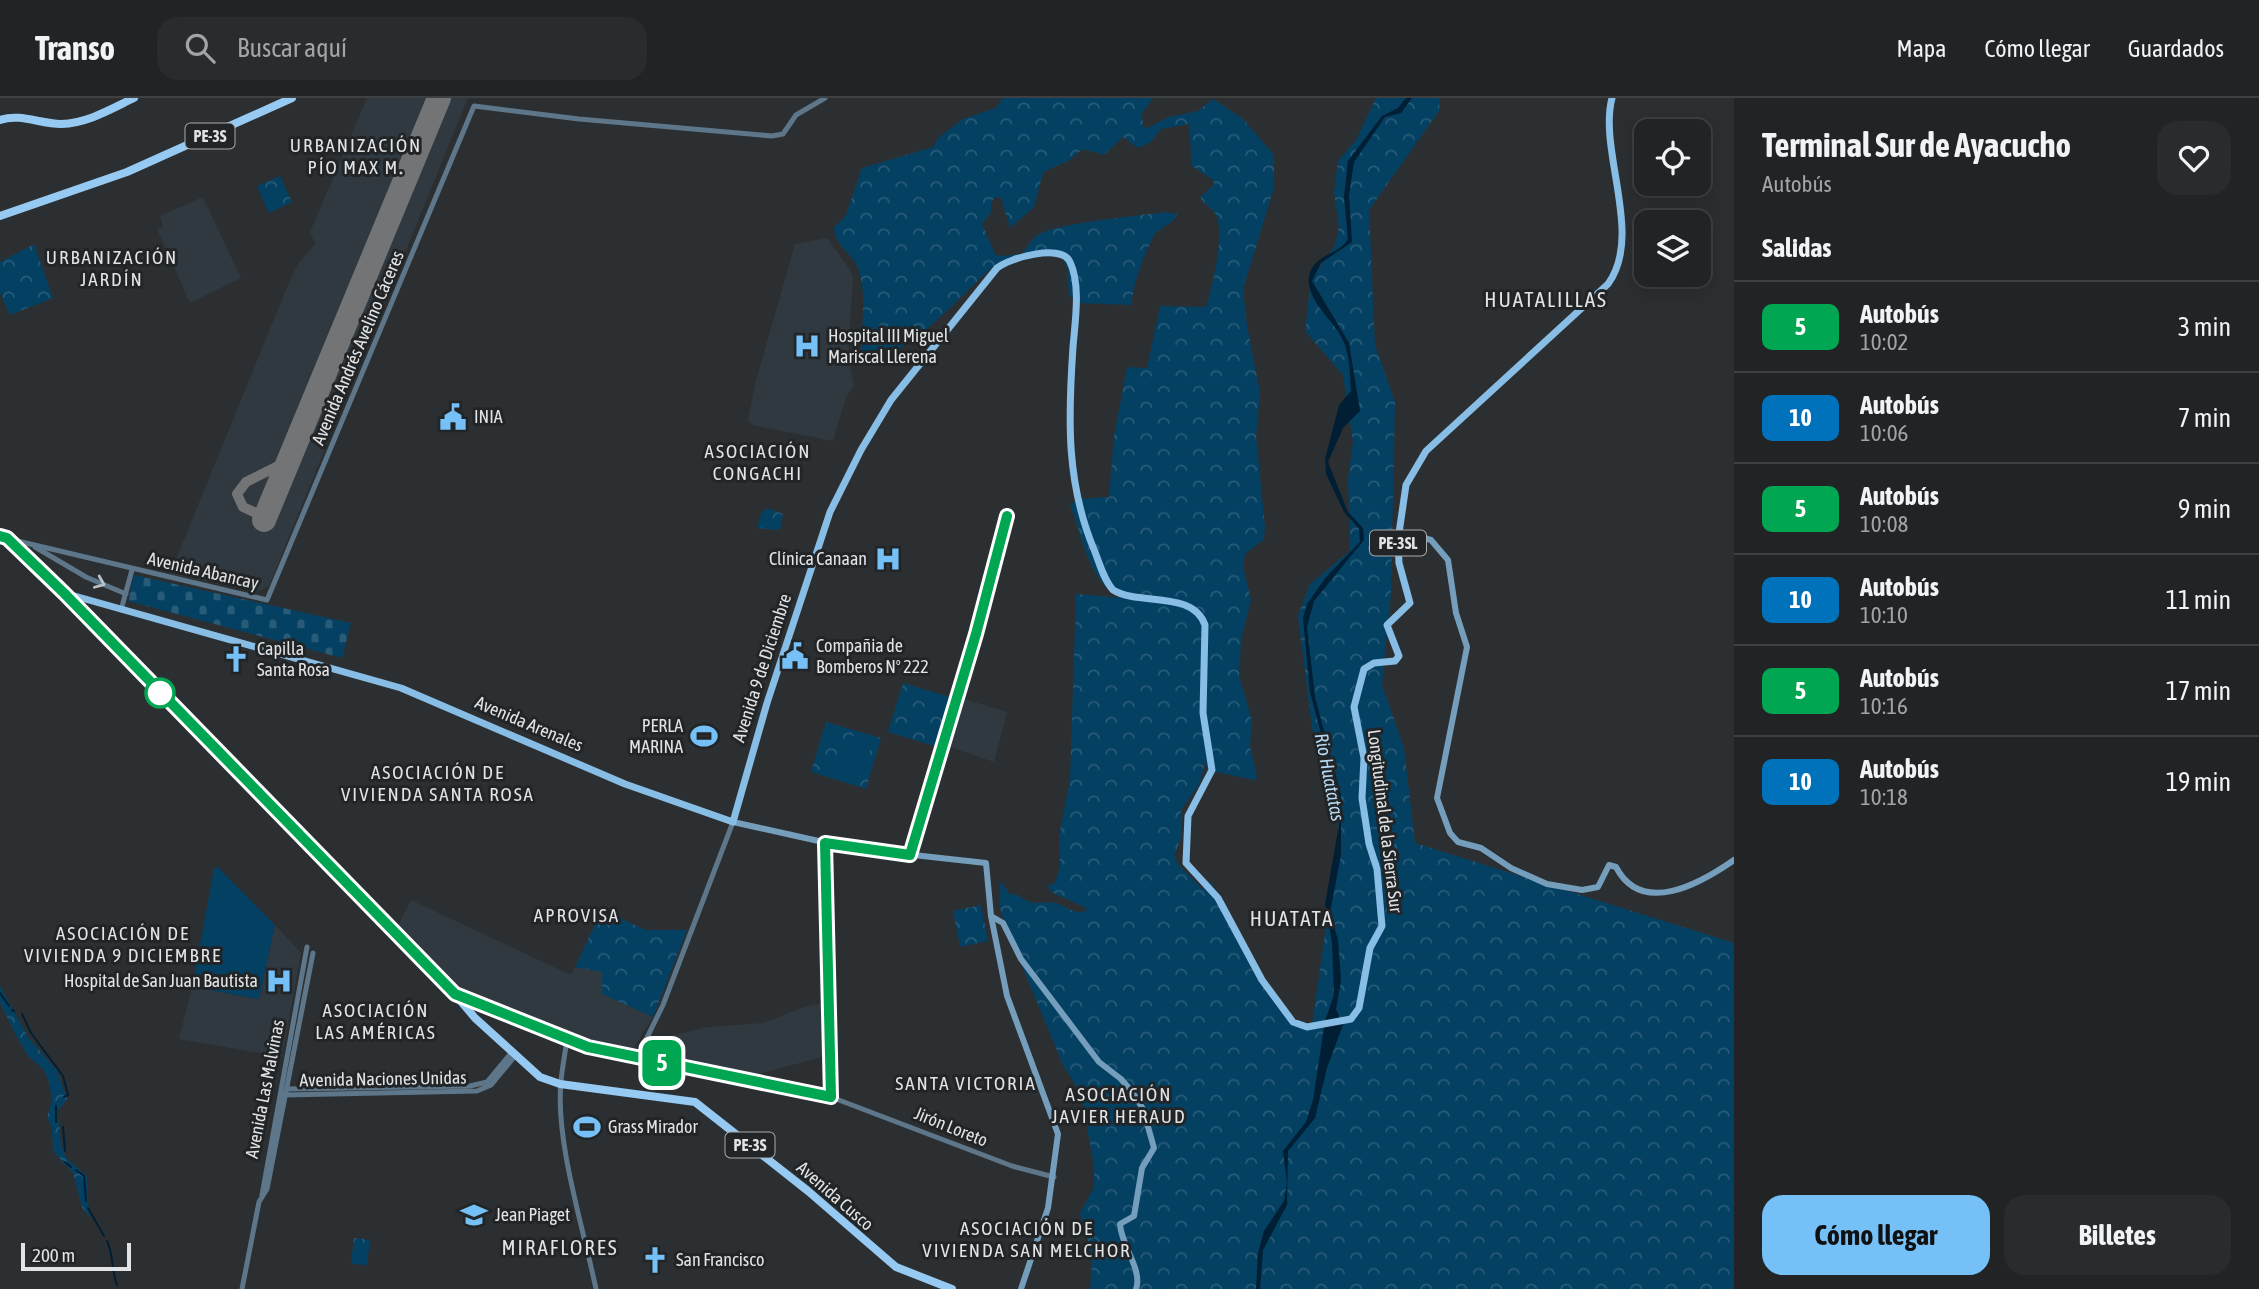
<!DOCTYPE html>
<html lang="es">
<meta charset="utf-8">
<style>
body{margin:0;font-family:"Asap Condensed",sans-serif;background:#292b2d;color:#f1f3f6;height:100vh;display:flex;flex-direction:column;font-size:26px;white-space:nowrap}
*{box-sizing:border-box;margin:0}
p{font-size:23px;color:#a2a4a7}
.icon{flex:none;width:38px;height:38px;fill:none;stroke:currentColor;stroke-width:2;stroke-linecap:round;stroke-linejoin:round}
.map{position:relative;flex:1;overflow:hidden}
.side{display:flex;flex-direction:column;background:#212325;width:525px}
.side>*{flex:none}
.badge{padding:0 14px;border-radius:10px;font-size:24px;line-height:46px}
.controls{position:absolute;left:1634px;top:21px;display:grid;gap:14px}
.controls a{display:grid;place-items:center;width:77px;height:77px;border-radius:14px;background:#212325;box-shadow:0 4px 18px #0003,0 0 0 2px #3e4042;font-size:35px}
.scale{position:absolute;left:21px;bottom:18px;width:110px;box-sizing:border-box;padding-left:7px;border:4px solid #e1e3e4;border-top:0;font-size:19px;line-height:24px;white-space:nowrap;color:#e1e3e4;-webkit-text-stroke:5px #222527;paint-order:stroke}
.map>.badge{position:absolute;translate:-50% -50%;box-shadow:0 0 0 4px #fff}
h2{padding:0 28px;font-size:26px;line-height:63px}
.round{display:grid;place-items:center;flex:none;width:74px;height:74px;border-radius:21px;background:#292b2d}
.summary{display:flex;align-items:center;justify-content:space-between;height:119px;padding:0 28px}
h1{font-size:33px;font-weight:700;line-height:52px}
.action{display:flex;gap:14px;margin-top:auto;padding:14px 28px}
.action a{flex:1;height:80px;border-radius:21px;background:#75c0f6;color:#111;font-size:28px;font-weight:700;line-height:80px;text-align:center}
.action a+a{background:#292b2d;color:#f1f3f6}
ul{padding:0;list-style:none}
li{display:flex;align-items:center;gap:21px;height:91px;padding:0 28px;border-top:2px solid #3e4042}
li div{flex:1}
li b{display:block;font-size:26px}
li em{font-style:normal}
li .badge{min-width:77px;font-weight:700;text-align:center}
header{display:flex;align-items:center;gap:42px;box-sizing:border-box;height:98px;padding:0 35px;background:#212325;border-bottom:2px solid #3e4042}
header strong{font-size:33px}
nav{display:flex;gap:38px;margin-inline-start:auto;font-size:24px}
.search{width:490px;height:63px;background:#292b2d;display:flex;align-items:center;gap:18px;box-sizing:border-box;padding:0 24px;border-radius:21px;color:#a2a4a7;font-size:26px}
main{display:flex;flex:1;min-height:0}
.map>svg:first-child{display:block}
.built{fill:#30393f}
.forest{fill:url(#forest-crowns)}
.cemetery{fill:url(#cemetery-stones)}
.pitch{fill:#044062}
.water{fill:#001f34}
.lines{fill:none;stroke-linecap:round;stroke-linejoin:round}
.stream{stroke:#001f34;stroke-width:2}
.taxiway{stroke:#727476;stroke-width:10}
.runway{stroke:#727476;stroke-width:24}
.tertiary{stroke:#5d7689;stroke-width:5}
.secondary{stroke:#759ebd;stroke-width:6}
.primary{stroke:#88bde5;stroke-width:7}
.trunk{stroke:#96caf2;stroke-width:8}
.oneway{stroke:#b9c2c9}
.line-casing{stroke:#fff;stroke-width:16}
.line{stroke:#00a651;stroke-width:10}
.stop-dot{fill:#fff;stroke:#00a651;stroke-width:3.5}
.labels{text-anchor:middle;stroke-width:6;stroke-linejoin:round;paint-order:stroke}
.shield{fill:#222527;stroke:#a8aaab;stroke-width:2}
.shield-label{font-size:16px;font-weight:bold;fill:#e1e3e4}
.poi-label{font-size:18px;fill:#e1e3e4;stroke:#222527;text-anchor:start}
.street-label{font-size:18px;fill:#e1e3e4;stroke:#222527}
.neighbourhood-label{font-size:19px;letter-spacing:2px;fill:#e1e3e4;stroke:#222527}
.water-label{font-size:19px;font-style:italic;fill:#b7d8f1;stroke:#222527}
.quarter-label{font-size:21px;letter-spacing:2px;fill:#e1e3e4;stroke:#222527}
</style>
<header>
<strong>Transo</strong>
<div class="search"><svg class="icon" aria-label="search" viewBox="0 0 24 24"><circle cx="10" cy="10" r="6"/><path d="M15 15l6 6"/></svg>Buscar aquí</div>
<nav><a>Mapa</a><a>Cómo llegar</a><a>Guardados</a></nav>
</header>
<main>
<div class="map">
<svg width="1734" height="1191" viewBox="0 0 1734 1191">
<defs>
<pattern id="forest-crowns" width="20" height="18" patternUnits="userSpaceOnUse" patternTransform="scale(1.75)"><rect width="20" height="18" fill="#044062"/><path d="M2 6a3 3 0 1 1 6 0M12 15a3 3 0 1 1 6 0" fill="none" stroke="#285b78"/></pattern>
<pattern id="cemetery-stones" width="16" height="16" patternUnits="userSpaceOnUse" patternTransform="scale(1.75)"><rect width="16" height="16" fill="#044062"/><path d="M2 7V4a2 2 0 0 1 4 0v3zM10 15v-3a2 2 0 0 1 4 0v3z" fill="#285b78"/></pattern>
</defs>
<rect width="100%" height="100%" fill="#2c2f31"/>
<path class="built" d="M367,0H468L269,488L257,494L170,476L287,189L298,166L315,146L310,134Z
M203,99L241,180L190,205L157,131L163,129L160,118Z
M827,140L851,173L853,180L848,258L854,287L846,299L833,343L752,327L748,322L755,286L795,146Z
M880,450L901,456L896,472L875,466Z
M961,600L1007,614L994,664L947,648Z
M411,802L571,877L575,869L603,874L602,896L653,919L631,954L568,939L455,893L396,831Z
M275,827L301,855L282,959L179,941L192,889L259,901Z
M828,904L830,957L747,979L645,958L654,942L708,929L763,925L804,909Z"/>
<path class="forest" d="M1003,0H1153L1141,17L1145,31L1169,19L1198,13L1213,1L1243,21L1274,57V90L1243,191L1247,228L1260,295L1256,338L1265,429L1264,441L1245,456L1243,469L1251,502L1241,542L1239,578L1252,622L1250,648L1257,679L1254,682L1207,672L1205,664L1200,685L1181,712L1182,737L1175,756L1177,765L1202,791L1211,784L1254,868L1298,926L1312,927L1339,737L1334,690L1312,630L1298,518L1310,486L1350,453L1348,380L1353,344L1343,277L1305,233L1311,182L1335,147L1339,129L1334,95L1338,63L1356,42L1376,0H1440L1439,13L1369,112L1375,247L1395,304L1391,495L1382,587L1404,650L1415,745L1734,845V1191H1090L1092,1162L1080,1115L1094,1089V1068L1081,996L1063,967L1005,827L1000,810V783L1011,797L1016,796C1033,809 1035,803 1054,805C1067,807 1071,817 1086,813V810L1051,794L1047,788L1055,785L1060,769L1059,738L1070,681L1076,496L1123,500C1089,487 1082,438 1070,406L1079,401L1109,399L1114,338L1127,269L1147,270L1160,208L1206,209C1212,190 1226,133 1215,115C1211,109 1204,107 1200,99L1214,87L1213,82L1192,68L1189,26L1161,31L1151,44L1138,50L1123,39L1104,57C1074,47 1086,53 1064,65C1056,69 1049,70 1043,75L1034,109L1010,130L1001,100L996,99L992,103L991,114L982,126L995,156L1001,158L1021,156C1027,151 1029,144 1035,139C1049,125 1141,118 1165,114L1177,116C1174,127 1159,128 1154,138C1143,158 1134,184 1131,207L1079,205L1069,198L1067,170L1062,160L1045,153L1003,163L993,169C964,192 899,274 861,256C861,228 867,201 859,173C854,156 835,149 834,130L846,117L862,70L933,49L938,40L963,21L996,10Z
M280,78L292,104L269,115L257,88Z
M34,146L53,200L10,217L0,195V164Z
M767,410L783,416L780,432L757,430L761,416Z
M903,585L953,600L938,649L888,634Z
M826,624L881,640L866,691L811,674Z
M981,807L988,843L960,849L953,813Z
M609,815L646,832H687L653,919L602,896V874L575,869L599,818Z
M0,888L28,939L57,973L67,1001L56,1015C62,1029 58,1046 66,1059C72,1067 81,1071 87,1079L89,1119L82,1109L73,1075L53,1053L52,1029L47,1020L52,1002L49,984L43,971L28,958L17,939L0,905Z
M354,1140L370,1142L367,1167L351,1166Z"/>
<path class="cemetery" d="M134,477L351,525L342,560L128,503Z"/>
<path class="pitch" d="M847,636L872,644L860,685L834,677Z
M218,769L275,827L259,901L192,889L214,771Z"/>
<path class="water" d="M1406,0H1412L1401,15L1385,19L1354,64L1349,97L1352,144L1321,165L1312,183L1349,245L1360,313L1343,330L1328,364L1348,414L1363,430L1364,442L1314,503L1307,529L1315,599L1341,697V757L1330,815L1338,842L1341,883L1336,911L1343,927L1327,970L1315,1020L1288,1053L1287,1107L1263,1152L1260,1191H1256L1258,1155L1264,1133L1284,1103L1287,1085L1283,1053L1306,1024L1313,1002L1325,923L1334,897L1332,844L1325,806L1339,727L1335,688L1310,594L1303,520L1307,506L1326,479L1360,444L1359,431L1344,414L1326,376L1325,361L1339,307L1351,293C1350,277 1350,260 1344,244C1336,223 1299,198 1311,172C1318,156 1340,156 1348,141L1344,99L1348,63L1382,18L1398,10Z"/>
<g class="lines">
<path class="stream" d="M0,895L9,908
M12,912L14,913
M22,916L31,935L63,978L68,997L64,999
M56,1008V1024
M63,1029L65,1053
M65,1064L71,1069
M76,1072L84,1078L86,1103
M88,1110L104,1138
M107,1143C114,1157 111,1172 117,1187"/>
<path class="taxiway" d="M265,419L243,409L237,396L246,384L288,363"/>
<path class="runway" d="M264,422L439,0"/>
<path class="tertiary" d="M9,441L267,502L474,8L579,21L772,38L783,36L796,17L825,0
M35,449L86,479L126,496
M121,512L132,472
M457,897L593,954L831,999L1012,1068L1054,1079
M567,942C565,956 562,970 561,984C555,1043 584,1132 596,1191
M588,949L637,960
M637,960L663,907L733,724
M287,991L470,988L487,984L511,955
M283,997L477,993L491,987L515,958
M262,1097L307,849
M242,1191L259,1104L267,1091L313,855"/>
<path class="secondary" d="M1398,453L1412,449L1424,440L1431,442L1448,462L1456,515L1467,549L1437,700L1450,735L1458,744L1481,750L1511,770L1547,786L1582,792L1598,789L1609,767L1616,769C1642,819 1701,785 1734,762
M733,724L850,750L986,765L991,818L1007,898L1058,1036L1048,1110L1021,1191
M991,818L1003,825L1021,861L1099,964L1121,981L1133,995L1143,1011L1154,1050L1142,1070L1134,1118L1120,1126C1121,1148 1143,1171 1136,1191"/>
<path class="primary" d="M64,495L401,590L625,686L733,724L767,605L830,414L861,352L891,302L997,170C1009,160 1062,145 1070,164C1081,187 1075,224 1073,249C1068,321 1066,386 1095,454C1100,467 1104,482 1113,492C1139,508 1193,492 1205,527L1203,615L1212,672L1188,718L1186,765L1218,800L1262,882L1293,924L1307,929L1351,921L1359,910L1370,850L1382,828L1377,771L1369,746L1362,700L1364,660L1354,609L1364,571L1374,565L1395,563L1399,558L1387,527L1410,505L1399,465L1398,442L1406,387L1426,353L1608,186C1644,137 1598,53 1612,0"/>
<path class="trunk" d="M0,22C20,15 40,26 61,26C88,25 111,11 134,0
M0,118L127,74L292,0
M0,438L7,440L63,495L448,888L475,920L540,979L560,986L695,1004L808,1093L896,1169L952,1191"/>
</g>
<defs><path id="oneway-chevron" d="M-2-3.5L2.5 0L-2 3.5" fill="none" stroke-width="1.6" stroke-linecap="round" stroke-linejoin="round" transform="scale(1.75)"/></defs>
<use class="oneway" href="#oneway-chevron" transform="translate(100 485) rotate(23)"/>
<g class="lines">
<defs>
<path id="line" d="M0,438L7,440L64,495L455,896L588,949L831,999L825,745L910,757L976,536L1007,418"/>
</defs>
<use href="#line" class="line-casing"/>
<use href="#line" class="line"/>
</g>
<defs>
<symbol id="hospital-bare" viewBox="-9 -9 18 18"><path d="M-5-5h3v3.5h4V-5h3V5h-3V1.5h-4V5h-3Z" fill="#75c0f6" stroke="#222527" stroke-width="2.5" paint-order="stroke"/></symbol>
<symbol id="civic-bare" viewBox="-9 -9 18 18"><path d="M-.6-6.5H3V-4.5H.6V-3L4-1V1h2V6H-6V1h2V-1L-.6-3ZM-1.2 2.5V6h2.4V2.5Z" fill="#75c0f6" stroke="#222527" stroke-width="2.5" paint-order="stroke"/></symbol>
<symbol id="church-bare" viewBox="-9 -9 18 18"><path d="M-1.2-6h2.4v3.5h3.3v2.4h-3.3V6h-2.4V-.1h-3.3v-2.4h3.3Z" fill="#75c0f6" stroke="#222527" stroke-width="2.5" paint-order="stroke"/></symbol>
<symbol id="stadium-bare" viewBox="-9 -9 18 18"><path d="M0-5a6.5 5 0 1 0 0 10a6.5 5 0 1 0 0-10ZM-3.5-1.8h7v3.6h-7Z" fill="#75c0f6" stroke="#222527" stroke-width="2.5" paint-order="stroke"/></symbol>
<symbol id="university-bare" viewBox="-9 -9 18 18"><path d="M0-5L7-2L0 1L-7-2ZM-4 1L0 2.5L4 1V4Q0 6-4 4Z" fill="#75c0f6" stroke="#222527" stroke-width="2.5" paint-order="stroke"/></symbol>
</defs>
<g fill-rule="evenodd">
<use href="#hospital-bare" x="788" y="229" width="38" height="38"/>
<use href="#civic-bare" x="434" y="300" width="38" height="38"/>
<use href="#hospital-bare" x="869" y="442" width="38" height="38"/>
<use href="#civic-bare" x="776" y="539" width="38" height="38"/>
<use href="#church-bare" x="217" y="542" width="38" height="38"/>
<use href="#stadium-bare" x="685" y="619" width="38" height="38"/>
<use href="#hospital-bare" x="260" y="864" width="38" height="38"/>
<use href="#stadium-bare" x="568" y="1010" width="38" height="38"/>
<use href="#university-bare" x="455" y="1098" width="38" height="38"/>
<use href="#church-bare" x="636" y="1143" width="38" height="38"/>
</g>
<circle class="stop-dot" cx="160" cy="595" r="14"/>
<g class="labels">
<g class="shield">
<rect x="185.5" y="25.5" width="49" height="25" rx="5"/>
<rect x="1370" y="432.5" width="56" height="25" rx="5"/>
<rect x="725.5" y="1034.5" width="49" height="25" rx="5"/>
</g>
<g class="shield-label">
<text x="210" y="44">PE-3S</text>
<text x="1398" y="451">PE-3SL</text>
<text x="750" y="1053">PE-3S</text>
</g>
<g class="poi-label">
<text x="828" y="244">Hospital III Miguel<tspan x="828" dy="21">Mariscal Llerena</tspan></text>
<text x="474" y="325">INIA</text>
<text x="867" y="467" text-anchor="end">Clínica Canaan</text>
<text x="816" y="554">Compañia de<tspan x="816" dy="21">Bomberos N° 222</tspan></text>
<text x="257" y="557">Capilla<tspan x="257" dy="21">Santa Rosa</tspan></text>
<text x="683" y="634" text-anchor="end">PERLA<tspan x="683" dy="21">MARINA</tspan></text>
<text x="258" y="889" text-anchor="end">Hospital de San Juan Bautista</text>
<text x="608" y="1035">Grass Mirador</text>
<text x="495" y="1123">Jean Piaget</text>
<text x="676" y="1168">San Francisco</text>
</g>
<g class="street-label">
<text transform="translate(358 250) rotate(-67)" y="6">Avenida Andrés Avelino Cáceres</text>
<text transform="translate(203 473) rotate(13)" y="6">Avenida Abancay</text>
<text transform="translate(762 570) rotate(-72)" y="6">Avenida 9 de Diciembre</text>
<text transform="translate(529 626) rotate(23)" y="6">Avenida Arenales</text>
<text transform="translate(1385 723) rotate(83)" y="6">Longitudinal de la Sierra Sur</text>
<text transform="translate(383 981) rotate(-1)" y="6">Avenida Naciones Unidas</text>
<text transform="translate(265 991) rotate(-79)" y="6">Avenida Las Malvinas</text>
<text transform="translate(951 1029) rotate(22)" y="6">Jirón Loreto</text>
<text transform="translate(835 1098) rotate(41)" y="6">Avenida Cusco</text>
</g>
<g class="neighbourhood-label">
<text x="356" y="54">URBANIZACIÓN<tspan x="356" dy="22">PÍO MAX M.</tspan></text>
<text x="112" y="166">URBANIZACIÓN<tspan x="112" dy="22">JARDÍN</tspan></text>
<text x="758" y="360">ASOCIACIÓN<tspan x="758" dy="22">CONGACHI</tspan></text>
<text x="438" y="681">ASOCIACIÓN DE<tspan x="438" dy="22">VIVIENDA SANTA ROSA</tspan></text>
<text x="577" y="824">APROVISA</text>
<text x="123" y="842">ASOCIACIÓN DE<tspan x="123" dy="22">VIVIENDA 9 DICIEMBRE</tspan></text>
<text x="376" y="919">ASOCIACIÓN<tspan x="376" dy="22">LAS AMÉRICAS</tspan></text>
<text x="966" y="992">SANTA VICTORIA</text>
<text x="1119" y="1003">ASOCIACIÓN<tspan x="1119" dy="22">JAVIER HERAUD</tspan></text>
<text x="1027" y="1137">ASOCIACIÓN DE<tspan x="1027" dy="22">VIVIENDA SAN MELCHOR</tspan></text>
</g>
<g class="water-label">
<text transform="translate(1330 679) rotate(79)" y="7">Rio Huatatas</text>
</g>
<g class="quarter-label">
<text x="1546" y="209">HUATALILLAS</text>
<text x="1292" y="828">HUATATA</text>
<text x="560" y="1157">MIRAFLORES</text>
</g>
</g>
</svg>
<div class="controls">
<a><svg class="icon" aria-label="locate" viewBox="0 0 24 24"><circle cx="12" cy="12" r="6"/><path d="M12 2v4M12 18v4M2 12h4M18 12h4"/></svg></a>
<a><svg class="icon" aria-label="layers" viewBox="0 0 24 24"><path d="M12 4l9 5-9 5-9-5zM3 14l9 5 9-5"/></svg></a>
</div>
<div class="scale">200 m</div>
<b class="badge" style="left:662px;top:965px;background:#00a651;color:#fff">5</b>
</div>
<section class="side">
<div class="summary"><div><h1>Terminal Sur de Ayacucho</h1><p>Autobús</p></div><a class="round"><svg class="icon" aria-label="heart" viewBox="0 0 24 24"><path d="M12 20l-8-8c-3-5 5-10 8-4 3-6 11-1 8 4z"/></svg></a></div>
<h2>Salidas</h2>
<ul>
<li><span class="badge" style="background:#00a651;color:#fff">5</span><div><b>Autobús</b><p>10:02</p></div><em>3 min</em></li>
<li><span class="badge" style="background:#0072bc;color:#fff">10</span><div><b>Autobús</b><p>10:06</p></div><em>7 min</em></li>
<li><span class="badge" style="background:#00a651;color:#fff">5</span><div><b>Autobús</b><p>10:08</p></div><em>9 min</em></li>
<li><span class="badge" style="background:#0072bc;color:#fff">10</span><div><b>Autobús</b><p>10:10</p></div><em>11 min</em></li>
<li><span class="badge" style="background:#00a651;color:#fff">5</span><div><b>Autobús</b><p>10:16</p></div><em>17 min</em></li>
<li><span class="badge" style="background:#0072bc;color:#fff">10</span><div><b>Autobús</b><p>10:18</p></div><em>19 min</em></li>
</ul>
<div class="action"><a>Cómo llegar</a><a>Billetes</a></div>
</section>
</main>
